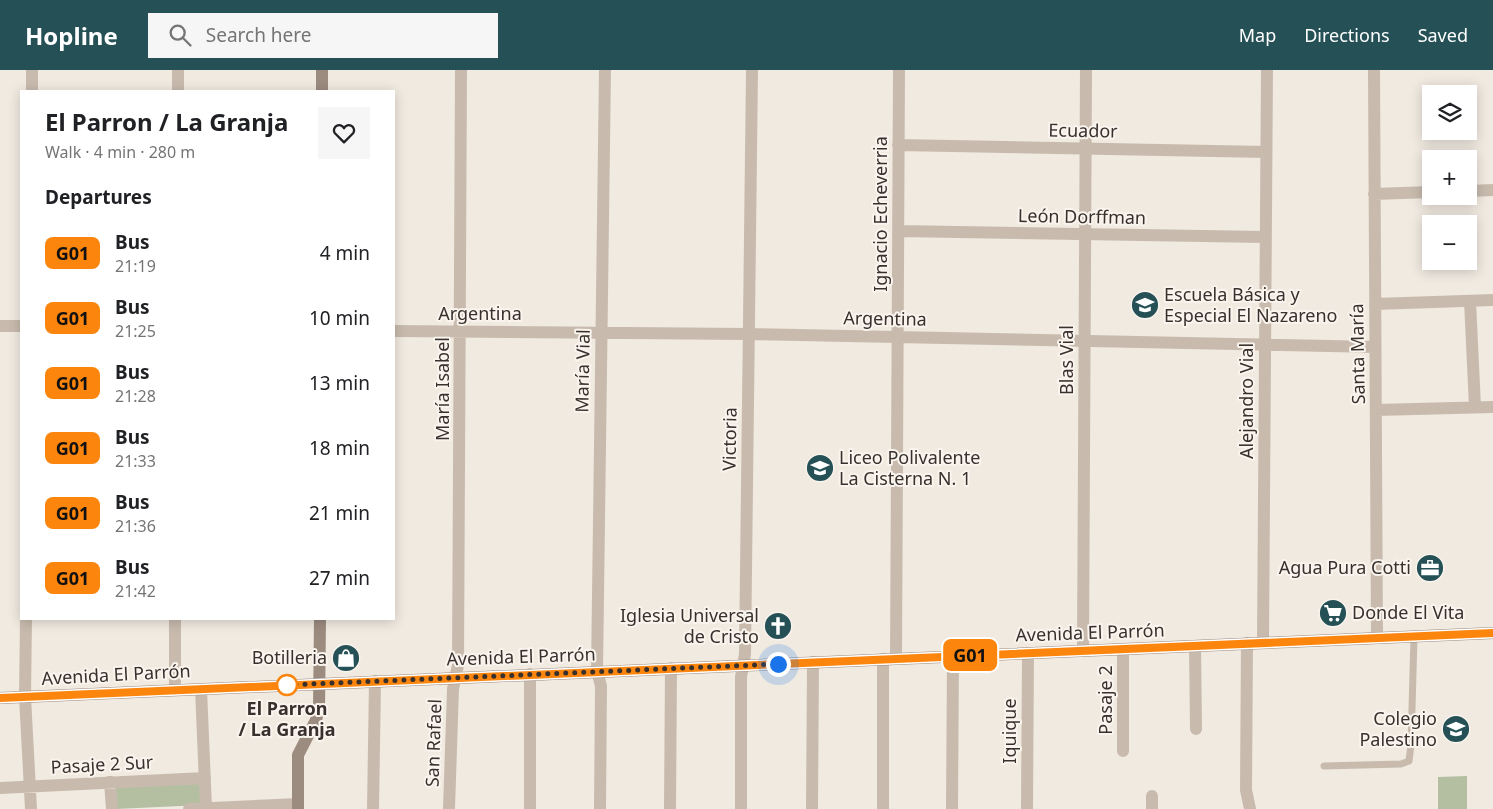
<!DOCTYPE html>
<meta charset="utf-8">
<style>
body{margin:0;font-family:"Noto Sans",sans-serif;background:#f6f6f6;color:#202124;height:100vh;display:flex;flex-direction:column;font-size:19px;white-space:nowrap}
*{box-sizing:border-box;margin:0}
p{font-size:16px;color:#757577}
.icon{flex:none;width:28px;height:28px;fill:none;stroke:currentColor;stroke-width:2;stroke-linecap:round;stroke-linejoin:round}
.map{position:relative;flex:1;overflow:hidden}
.drawer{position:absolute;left:20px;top:20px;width:375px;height:530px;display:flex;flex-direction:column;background:#fff;border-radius:0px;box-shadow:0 2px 12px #0003}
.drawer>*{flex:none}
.badge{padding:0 10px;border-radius:8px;font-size:18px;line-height:32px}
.buttons{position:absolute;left:1422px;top:15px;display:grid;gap:10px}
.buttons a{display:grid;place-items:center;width:55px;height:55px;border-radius:0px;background:#fff;box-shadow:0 2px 12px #0003;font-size:25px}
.you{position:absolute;width:25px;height:25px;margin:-12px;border:4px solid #fff;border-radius:50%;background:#1a73e8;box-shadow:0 0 0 8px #1a73e833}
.map>.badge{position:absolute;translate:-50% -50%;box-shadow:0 0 0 2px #fff}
h2{padding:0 25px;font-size:19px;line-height:45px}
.round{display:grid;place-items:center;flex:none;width:52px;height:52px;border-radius:0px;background:#f6f6f6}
.overview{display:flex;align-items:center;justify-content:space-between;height:85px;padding:0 25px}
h1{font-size:24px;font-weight:700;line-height:38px}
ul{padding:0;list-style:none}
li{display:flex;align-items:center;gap:15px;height:65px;padding:0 25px}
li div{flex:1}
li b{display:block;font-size:19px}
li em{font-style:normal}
li .badge{min-width:55px;font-weight:700;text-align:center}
header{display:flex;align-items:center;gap:30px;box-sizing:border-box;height:70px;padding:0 25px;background:#255156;color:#fff}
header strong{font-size:24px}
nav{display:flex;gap:28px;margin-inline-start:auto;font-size:18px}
.search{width:350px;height:45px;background:#f6f6f6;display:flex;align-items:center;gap:12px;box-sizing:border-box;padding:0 18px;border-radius:0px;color:#757577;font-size:19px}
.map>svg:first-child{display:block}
.green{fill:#b4bfa2}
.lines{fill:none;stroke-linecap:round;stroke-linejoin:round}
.service{stroke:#c8bbae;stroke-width:7}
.minor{stroke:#c8bbae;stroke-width:12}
.tertiary{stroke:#c8bbae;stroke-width:12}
.secondary{stroke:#9c8b7f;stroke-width:12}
.line-casing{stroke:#fff;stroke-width:11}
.line{stroke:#fc850d;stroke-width:8}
.walk{stroke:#38302c;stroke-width:5;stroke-dasharray:0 9}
.stop-dot{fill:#fff;stroke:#fc850d;stroke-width:2.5}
.labels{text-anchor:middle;stroke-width:4;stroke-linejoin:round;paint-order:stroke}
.street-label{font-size:18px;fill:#38302c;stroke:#f9f4ed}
.poi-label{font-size:18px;fill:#38302c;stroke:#f9f4ed;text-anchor:end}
.stop-label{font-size:18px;font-weight:bold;fill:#38302c;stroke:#f9f4ed}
</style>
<header>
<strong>Hopline</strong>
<div class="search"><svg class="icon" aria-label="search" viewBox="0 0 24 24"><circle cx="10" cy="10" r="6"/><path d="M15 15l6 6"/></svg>Search here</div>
<nav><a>Map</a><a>Directions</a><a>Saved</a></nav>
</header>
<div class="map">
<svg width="1493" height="739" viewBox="0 0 1493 739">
<rect width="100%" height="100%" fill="#f1eae1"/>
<path class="green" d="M1467,706V739H1438V707Z
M201,712L202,735L116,739L115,717Z"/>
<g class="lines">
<path class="service" d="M1324,696L1401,694L1409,691L1411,675L1414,567"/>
<path class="minor" d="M1374,0L1377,568
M32,21V0
M178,21V0
M898,75L1266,82
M1469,121L1493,120
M1374,124L1431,122
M898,161L1265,167
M1470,231L1475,337
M1375,234L1493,230
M394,261L748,264L1375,277
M1376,340L1493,337
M26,549L25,627L31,739
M1247,573L1246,720L1250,739
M1263,573L1267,0
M1195,576L1196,659
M896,589L899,0
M530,604V739
M201,619L206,738
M175,620V549
M1123,681V579
M110,712L112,739
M0,718L205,708
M189,739L298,734
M373,739L375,611
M449,739L453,619L458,595L461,0
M600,739L601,616L597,601L605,0
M670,739L671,598
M741,739V607L745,584L752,0
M812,739L813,592
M883,739V589
M952,739L953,586
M1152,739V726"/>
<path class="tertiary" d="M0,256H21
M1083,581L1086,0
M1027,739L1028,583"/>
<path class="secondary" d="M322,21V0
M0,628L1493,563
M298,739V685L316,650L319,639L320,549"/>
</g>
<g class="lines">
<defs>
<path id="line" d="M0,628L1493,563"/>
</defs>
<use href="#line" class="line-casing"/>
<use href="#line" class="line"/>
<path class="walk" d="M287,615L778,594"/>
</g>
<defs>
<symbol id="school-disc" viewBox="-11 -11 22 22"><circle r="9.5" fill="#255156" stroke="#f9f4ed"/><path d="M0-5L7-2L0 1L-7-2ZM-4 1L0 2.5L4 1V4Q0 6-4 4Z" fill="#fff"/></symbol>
<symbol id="office-disc" viewBox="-11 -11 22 22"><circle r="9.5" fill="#255156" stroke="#f9f4ed"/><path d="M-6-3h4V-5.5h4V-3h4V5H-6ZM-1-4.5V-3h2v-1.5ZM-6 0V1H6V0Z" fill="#fff"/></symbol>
<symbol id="supermarket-disc" viewBox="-11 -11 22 22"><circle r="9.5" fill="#255156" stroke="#f9f4ed"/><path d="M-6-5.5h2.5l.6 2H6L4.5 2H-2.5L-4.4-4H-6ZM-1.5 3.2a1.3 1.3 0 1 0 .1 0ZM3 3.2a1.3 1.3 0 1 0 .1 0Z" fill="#fff"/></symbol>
<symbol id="church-disc" viewBox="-11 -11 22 22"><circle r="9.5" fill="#255156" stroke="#f9f4ed"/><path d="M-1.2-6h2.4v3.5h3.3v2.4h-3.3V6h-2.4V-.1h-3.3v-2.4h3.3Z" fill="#fff"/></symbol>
<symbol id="shop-disc" viewBox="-11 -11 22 22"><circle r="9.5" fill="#255156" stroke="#f9f4ed"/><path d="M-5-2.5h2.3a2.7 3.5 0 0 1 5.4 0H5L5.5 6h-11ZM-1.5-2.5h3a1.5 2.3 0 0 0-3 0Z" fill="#fff"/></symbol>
</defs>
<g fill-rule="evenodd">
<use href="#school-disc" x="1129" y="219" width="32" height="32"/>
<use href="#school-disc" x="804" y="382" width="32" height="32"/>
<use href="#office-disc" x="1414" y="482" width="32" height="32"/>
<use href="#supermarket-disc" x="1317" y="527" width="32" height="32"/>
<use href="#church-disc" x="762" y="540" width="32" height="32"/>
<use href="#shop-disc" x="330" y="572" width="32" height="32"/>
<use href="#school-disc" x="1440" y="643" width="32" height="32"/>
</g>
<circle class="stop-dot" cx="287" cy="615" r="10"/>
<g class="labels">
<g class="street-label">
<text transform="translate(1083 61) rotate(1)" y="6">Ecuador</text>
<text transform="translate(881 144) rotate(-90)" y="6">Ignacio Echeverria</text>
<text transform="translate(1082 147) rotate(1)" y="6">León Dorffman</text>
<text x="480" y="250">Argentina</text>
<text transform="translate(885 249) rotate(1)" y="6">Argentina</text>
<text transform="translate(1358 284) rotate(-91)" y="6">Santa María</text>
<text transform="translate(1067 290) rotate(-90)" y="6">Blas Vial</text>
<text transform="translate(583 301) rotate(-89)" y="6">María Vial</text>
<text transform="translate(443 319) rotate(-90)" y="6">María Isabel</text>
<text transform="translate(1247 331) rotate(-90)" y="6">Alejandro Vial</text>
<text transform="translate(730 369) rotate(-89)" y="6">Victoria</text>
<text transform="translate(1090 563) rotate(-2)" y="6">Avenida El Parrón</text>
<text transform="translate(521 587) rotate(-2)" y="6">Avenida El Parrón</text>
<text transform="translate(116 605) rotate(-3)" y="6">Avenida El Parrón</text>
<text transform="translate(1106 630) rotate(-90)" y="6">Pasaje 2</text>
<text transform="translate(1010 661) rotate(-90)" y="6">Iquique</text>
<text transform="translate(434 673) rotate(-88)" y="6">San Rafael</text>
<text transform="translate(102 695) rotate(-3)" y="6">Pasaje 2 Sur</text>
</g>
<g class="poi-label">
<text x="1164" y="231" text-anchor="start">Escuela Básica y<tspan x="1164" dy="21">Especial El Nazareno</tspan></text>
<text x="839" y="394" text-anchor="start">Liceo Polivalente<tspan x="839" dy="21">La Cisterna N. 1</tspan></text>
<text x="1411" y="504">Agua Pura Cotti</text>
<text x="1352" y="549" text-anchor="start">Donde El Vita</text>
<text x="759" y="552">Iglesia Universal<tspan x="759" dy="21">de Cristo</tspan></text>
<text x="327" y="594">Botilleria</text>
<text x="1437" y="655">Colegio<tspan x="1437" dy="21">Palestino</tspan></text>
</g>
<g class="stop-label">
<text x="287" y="645">El Parron<tspan x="287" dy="21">/ La Granja</tspan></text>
</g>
</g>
</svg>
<div class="buttons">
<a><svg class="icon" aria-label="layers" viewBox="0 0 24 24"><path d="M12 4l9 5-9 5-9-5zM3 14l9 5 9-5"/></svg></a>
<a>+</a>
<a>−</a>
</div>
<div class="you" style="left:778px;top:594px"></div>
<b class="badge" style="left:970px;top:585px;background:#fc850d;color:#111">G01</b>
<section class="drawer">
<div class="overview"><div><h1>El Parron / La Granja</h1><p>Walk · 4 min · 280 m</p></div><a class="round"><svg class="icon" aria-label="heart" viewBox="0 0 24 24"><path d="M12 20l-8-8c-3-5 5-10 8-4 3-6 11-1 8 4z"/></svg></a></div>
<h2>Departures</h2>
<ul>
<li><span class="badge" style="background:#fc850d;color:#111">G01</span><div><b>Bus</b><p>21:19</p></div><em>4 min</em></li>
<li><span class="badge" style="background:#fc850d;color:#111">G01</span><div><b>Bus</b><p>21:25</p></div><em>10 min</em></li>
<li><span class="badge" style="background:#fc850d;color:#111">G01</span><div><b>Bus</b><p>21:28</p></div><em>13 min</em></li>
<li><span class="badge" style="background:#fc850d;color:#111">G01</span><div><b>Bus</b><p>21:33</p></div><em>18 min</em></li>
<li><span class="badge" style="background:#fc850d;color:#111">G01</span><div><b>Bus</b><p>21:36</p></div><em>21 min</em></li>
<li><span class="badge" style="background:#fc850d;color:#111">G01</span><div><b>Bus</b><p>21:42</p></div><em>27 min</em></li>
</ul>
</section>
</div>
